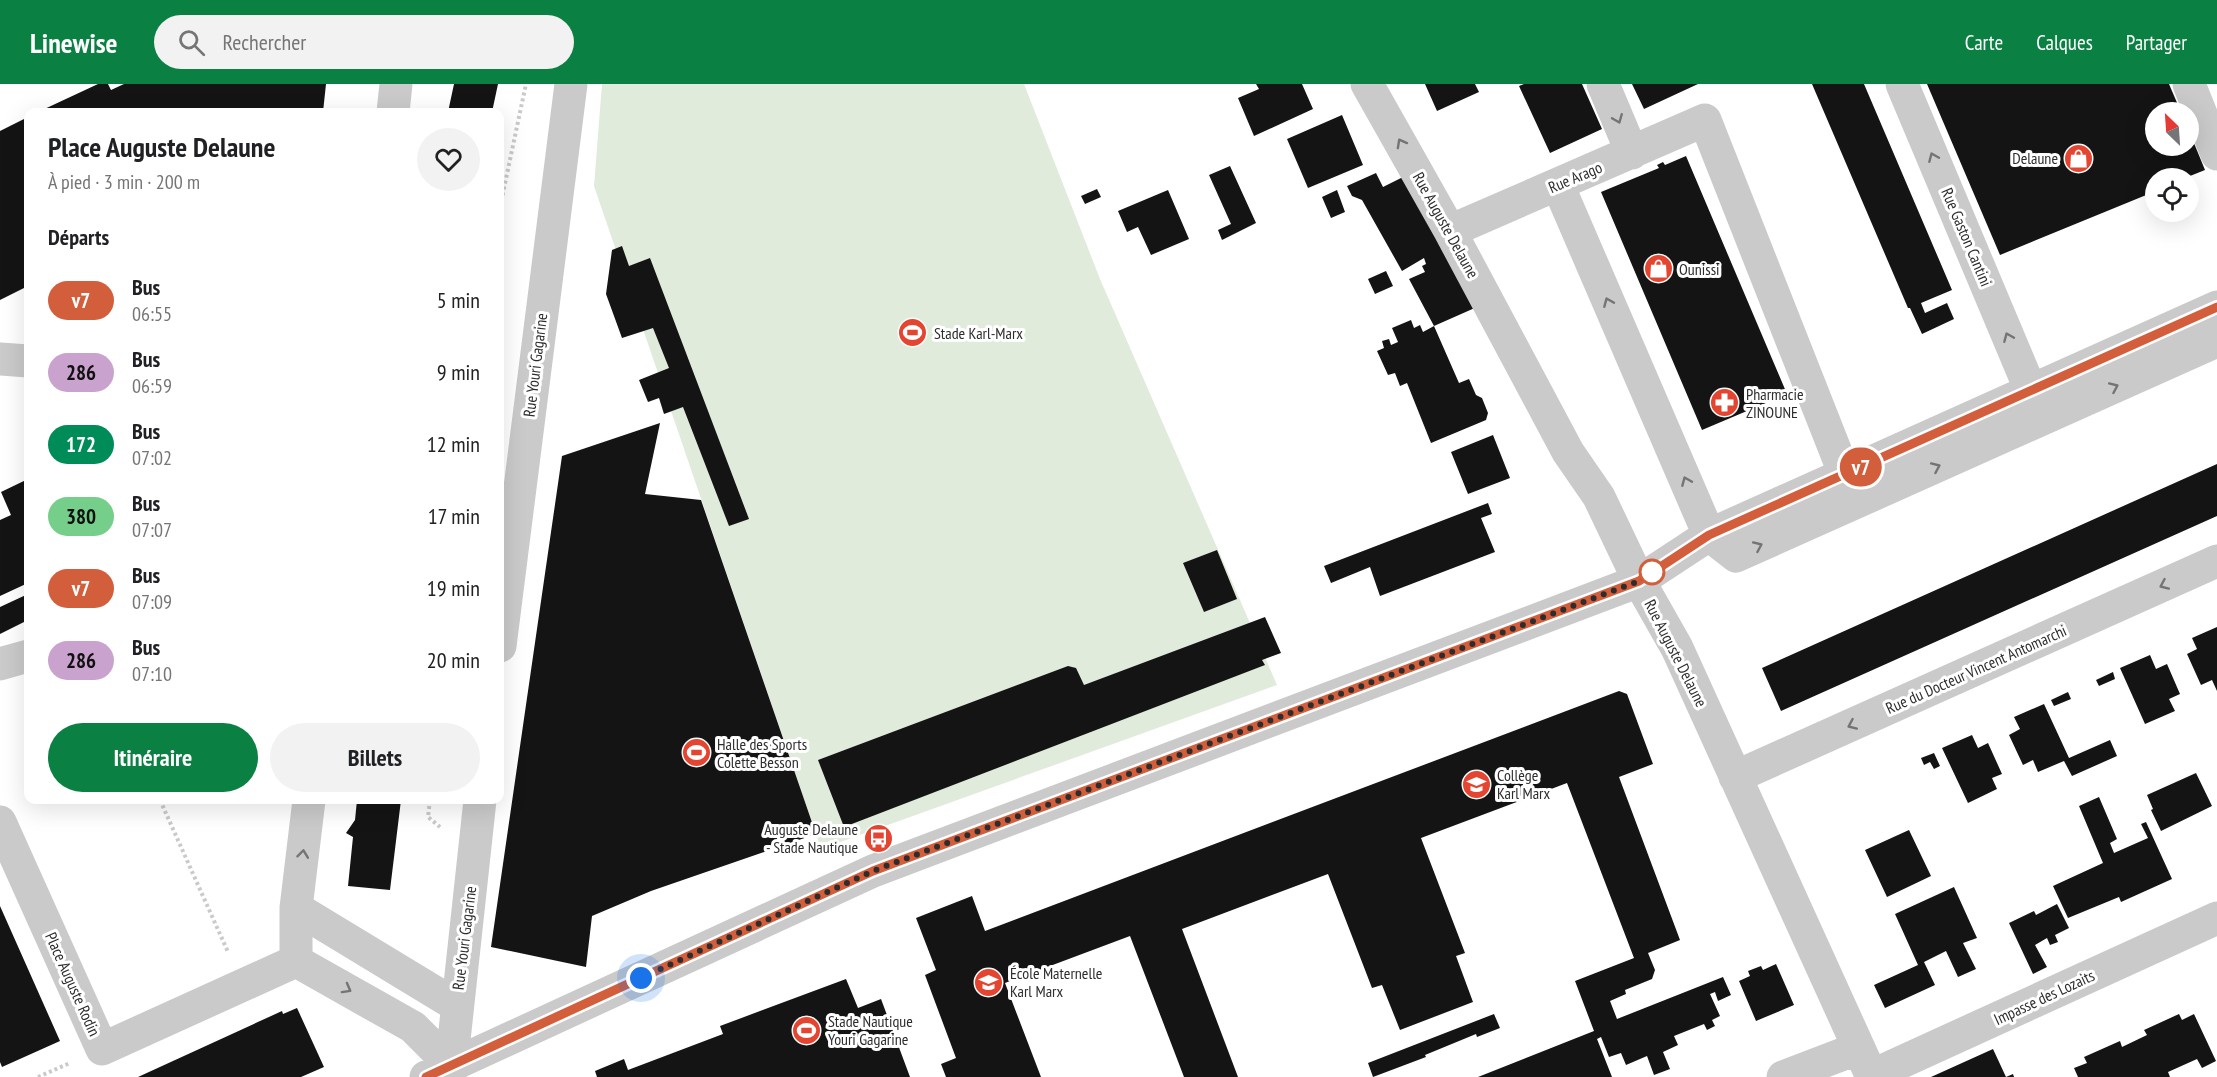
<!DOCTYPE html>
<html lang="fr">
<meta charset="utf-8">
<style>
body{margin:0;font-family:"PT Sans Narrow",sans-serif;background:#f2f2f2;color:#202124;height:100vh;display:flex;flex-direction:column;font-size:22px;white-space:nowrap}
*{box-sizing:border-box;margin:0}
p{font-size:20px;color:#757577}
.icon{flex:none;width:33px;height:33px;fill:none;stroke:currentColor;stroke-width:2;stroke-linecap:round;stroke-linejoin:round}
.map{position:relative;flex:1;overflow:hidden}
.panel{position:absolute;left:24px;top:24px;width:480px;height:696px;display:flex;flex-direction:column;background:#fff;border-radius:12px;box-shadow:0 6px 24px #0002}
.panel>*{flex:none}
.badge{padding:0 12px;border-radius:20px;font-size:21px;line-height:39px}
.needle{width:39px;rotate:335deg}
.buttons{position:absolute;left:2145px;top:18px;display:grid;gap:12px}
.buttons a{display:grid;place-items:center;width:54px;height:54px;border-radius:50%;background:#fff;box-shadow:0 6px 24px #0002;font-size:30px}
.you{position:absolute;width:30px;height:30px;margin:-15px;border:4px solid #fff;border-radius:50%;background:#1a73e8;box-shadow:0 0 0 9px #1a73e833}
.map>.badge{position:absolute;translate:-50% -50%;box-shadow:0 0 0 3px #fff}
h2{padding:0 24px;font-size:22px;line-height:54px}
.round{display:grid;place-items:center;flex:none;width:63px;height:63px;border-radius:32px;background:#f2f2f2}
.overview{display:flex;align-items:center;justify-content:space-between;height:102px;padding:0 24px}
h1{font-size:28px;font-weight:800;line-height:45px}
.cta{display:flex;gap:12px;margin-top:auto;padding:12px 24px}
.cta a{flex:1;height:69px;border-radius:36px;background:#0b8043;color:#fff;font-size:24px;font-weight:800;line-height:69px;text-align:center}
.cta a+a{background:#f2f2f2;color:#202124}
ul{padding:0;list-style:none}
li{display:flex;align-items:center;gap:18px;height:72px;padding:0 24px}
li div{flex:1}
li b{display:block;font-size:22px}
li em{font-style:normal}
li .badge{min-width:66px;font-weight:700;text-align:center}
header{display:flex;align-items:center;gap:36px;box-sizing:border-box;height:84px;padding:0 30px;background:#0b8043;color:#fff}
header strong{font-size:28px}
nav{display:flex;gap:33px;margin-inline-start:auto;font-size:21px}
.search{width:420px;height:54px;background:#f2f2f2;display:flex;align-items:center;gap:15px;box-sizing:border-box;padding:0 21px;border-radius:33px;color:#757577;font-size:22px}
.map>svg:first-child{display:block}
.green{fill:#e0ebdb}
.building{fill:#141414}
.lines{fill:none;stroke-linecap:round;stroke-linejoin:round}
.path{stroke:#cacaca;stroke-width:4;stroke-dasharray:3 3;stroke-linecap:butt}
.minor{stroke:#cacaca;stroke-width:33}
.oneway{stroke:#747474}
.line-casing{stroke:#fff;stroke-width:14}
.line{stroke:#d35e3c;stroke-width:9}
.walk{stroke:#2d2d2d;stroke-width:6;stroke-dasharray:0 10.8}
.stop-dot{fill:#fff;stroke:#d35e3c;stroke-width:3}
.labels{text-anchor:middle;stroke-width:6;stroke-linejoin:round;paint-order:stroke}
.poi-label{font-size:16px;fill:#2d2d2d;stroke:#fff;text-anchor:start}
.street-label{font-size:16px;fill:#2d2d2d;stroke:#fff}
</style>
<header>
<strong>Linewise</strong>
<div class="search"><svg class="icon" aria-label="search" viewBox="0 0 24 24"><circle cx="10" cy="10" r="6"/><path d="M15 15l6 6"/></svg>Rechercher</div>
<nav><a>Carte</a><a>Calques</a><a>Partager</a></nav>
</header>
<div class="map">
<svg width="2217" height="993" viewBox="0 0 2217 993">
<rect width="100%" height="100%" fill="#fff"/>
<path class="green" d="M602,0H1024L1100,195L1277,601L821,765L594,102Z"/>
<path class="building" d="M98,0H108L111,6L124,0H326L323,28H38Z
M454,0H498L492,28H448Z
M1256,0H1302L1313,25L1254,52L1238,14L1259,5Z
M1425,0H1475L1479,8L1437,27Z
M1524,0H1582L1602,45L1550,69L1519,2Z
M1632,0H1698L1644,25Z
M1812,0H1864L1952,206L1921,219L1925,229L1947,219L1954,235L1922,250L1910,224H1908Z
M1927,0H2169L2181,28H2156V62H2188L2189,47L2205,86L2185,94H2156V107L2000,171Z
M1342,31L1363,81L1308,104L1287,55Z
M28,33V202L0,216V47Z
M1686,72L1787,310L1702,346L1601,108L1659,84L1657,81L1663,78L1665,81Z
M1230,82L1256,139L1222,156L1218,146L1231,140L1209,91Z
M1376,89L1383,103L1403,93L1477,223L1434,242L1409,195L1425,188L1422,182L1426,180L1424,174L1402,187L1362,116L1352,112L1347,102Z
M1097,105L1101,113L1085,120L1081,112Z
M1168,106L1189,155L1151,171L1138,143L1127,148L1118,127Z
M1337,106L1345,128L1331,134L1322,113Z
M622,162L629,182L650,174L749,435L729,442L683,323L664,330L659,314L648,318L639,296L669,284L653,244L622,254L606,210L612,166Z
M1386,187L1393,202L1375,210L1368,195Z
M1411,236L1414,244L1420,241L1423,248L1434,242L1459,299L1469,295L1476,311L1482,314L1488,329L1486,336L1431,359L1407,299L1400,302L1395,289L1388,291L1377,267L1384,264L1382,257L1389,255L1391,261L1398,258L1392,244Z
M660,339L645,410L701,416L816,750L651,807L592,832L586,883L491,863L562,372Z
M1493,351L1510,394L1468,410L1451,368Z
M2217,380V432L1781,627L1762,584Z
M28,395V499L0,512V436L11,431L1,408Z
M1488,419L1492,430L1481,434L1495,468L1380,512L1370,483L1331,499L1324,482Z
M1217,466L1237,515L1204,528L1183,479Z
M28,510V536L0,550V523Z
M1265,533L1281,569L1262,576L1265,581L844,743L818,676L1068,582L1076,584L1084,601Z
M2217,543V607L2212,596L2201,601L2187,570L2197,565L2192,554Z
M2150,571L2156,585L2167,580L2180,610L2169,615L2175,627L2145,640L2120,584Z
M2113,588L2115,595L2099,602L2096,596Z
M1619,607L1627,610L1653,680L1619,693L1680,856L1648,869L1655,886L1652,895L1625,906L1626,910L1610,917L1617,935L1723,893L1731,911L1718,917L1715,908L1710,910L1720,932L1712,936L1715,942L1707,946L1704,940L1674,952L1678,961L1663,968L1670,985L1654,991L1647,972L1626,981L1621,969L1609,973L1601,953L1597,955L1612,993H1478L1594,947L1575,897L1634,874L1567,699L1421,754L1465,869L1456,872L1473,918L1400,946L1382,901L1372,904L1328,790L1182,845L1238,993H1184L1130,852L1005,899L1041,993H946L941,980L956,974L925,891L936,886L916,834L972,812L985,847Z
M2068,608L2071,615L2054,622L2051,616Z
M2044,620L2069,674L2110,656L2117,672L2072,692L2064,677L2038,688L2033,676L2023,681L2009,651L2020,645L2014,633Z
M1972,651L1978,664L1988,659L2002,690L1992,694L1997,705L1968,719L1942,664Z
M1934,669L1940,682L1934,685L1930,678L1924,681L1921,674Z
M2196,689L2212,722L2161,747L2151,726L2153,725L2147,711Z
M2099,713L2117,755L2110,759L2114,769L2148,754L2141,740L2146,738L2172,795L2121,818L2119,813L2068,834L2053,802L2103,779L2079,722Z
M357,716H401L390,806L348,802L353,753L346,749L355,736Z
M1909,746L1931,792L1887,813L1865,766Z
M1954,803L1977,854L1963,859L1976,885L1958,893L1946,867L1924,878L1935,901L1885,924L1874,901L1918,881L1895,830Z
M2057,820L2069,844L2055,851L2058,858L2050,861L2047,854L2035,861L2047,883L2033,890L2009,839L2034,827L2036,831Z
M0,822L60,957L2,983L0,978Z
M1776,880L1794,921L1756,937L1739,897L1750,892L1748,887L1761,882L1763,886Z
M846,895L858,924L881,915L910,993H597L595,987L624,975L628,986L723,950L720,942Z
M297,924L324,983L301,993H138L282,927L283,930Z
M1494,930L1500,944L1477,953L1476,950L1425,971L1426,973L1373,993L1368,979Z
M2179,930L2182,936L2194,930L2216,977L2202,984L2197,975L2168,988L2170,993H2078L2074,984L2087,979L2084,973L2120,957L2122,963L2147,951L2144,946Z
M1993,965L2006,993L2013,990L2014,993H1931Z"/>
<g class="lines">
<path class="path" d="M500,123L526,0
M27,351L28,353
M160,716L228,868
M430,716L428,733L440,743
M38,993L70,979"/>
<path class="minor" d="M1367,0L1450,147L1568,368L1599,413L1639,497L1677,564L1872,993
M1603,0L1632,69
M1902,0L2031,307
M2189,0L2217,70
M393,28L396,0
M1558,101L1709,451L1736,472L2217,257
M1450,147L1705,36L1845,391
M0,275L28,277
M500,562L571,0
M0,580L28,572
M1735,693L2217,477
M0,738L102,965L296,877
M296,824L456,921
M296,877L413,943L451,981
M296,877V824L309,716
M1871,992L2217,834
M426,993L873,787L1639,497L1709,451L2217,223
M450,993L480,716
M1783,993L1859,964"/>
</g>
<defs><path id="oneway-chevron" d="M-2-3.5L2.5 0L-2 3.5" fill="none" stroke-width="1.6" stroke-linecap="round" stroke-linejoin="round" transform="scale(1.5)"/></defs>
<g class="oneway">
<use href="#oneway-chevron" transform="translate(1618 35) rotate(68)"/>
<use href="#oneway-chevron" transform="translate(1401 59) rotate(-119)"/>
<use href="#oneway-chevron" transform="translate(1933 73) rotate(-113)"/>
<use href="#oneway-chevron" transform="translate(1608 218) rotate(-113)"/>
<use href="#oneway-chevron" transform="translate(2008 253) rotate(-113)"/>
<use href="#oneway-chevron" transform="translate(2114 303) rotate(-24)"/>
<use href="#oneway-chevron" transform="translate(1936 383) rotate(-24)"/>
<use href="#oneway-chevron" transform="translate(1686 397) rotate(-113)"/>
<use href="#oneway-chevron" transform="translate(1758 462) rotate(-24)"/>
<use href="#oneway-chevron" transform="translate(2164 501) rotate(156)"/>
<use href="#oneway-chevron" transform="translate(1852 641) rotate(156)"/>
<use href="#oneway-chevron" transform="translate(303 770) rotate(-83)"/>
<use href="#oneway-chevron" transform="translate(347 905) rotate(29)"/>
</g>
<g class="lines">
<defs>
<path id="line" d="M426,993L873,787L1639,497L1709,451L2217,223"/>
</defs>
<use href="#line" class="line-casing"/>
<use href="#line" class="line"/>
<path class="walk" d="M641,894L873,787L1639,497L1656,486L1652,488"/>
</g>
<defs>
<symbol id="shop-disc" viewBox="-11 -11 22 22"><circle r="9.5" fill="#e44530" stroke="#fff"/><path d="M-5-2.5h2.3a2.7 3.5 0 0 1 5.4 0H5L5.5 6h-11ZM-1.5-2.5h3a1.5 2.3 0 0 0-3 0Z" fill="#fff"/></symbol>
<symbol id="stadium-disc" viewBox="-11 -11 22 22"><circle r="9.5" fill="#e44530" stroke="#fff"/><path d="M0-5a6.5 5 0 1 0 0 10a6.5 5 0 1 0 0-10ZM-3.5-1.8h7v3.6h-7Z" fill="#fff"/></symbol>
<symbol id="pharmacy-disc" viewBox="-11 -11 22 22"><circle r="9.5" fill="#e44530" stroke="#fff"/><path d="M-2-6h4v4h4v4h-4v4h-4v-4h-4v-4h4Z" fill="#fff"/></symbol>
<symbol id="school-disc" viewBox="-11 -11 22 22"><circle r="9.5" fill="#e44530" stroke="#fff"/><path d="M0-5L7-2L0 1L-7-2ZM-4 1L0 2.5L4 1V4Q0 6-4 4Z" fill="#fff"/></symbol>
<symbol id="bus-disc" viewBox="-11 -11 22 22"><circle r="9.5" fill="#e44530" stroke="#fff"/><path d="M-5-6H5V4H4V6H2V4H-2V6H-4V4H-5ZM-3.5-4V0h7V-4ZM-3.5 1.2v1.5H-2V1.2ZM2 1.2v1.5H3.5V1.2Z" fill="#fff"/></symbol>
</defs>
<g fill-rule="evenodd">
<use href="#shop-disc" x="2062" y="58" width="33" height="33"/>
<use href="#shop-disc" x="1642" y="168" width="33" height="33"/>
<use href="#stadium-disc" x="896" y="232" width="33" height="33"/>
<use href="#pharmacy-disc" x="1708" y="302" width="33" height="33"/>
<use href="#stadium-disc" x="680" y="652" width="33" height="33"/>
<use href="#school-disc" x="1460" y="684" width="33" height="33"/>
<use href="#bus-disc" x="862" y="738" width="33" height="33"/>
<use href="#school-disc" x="972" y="882" width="33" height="33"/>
<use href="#stadium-disc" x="790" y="930" width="33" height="33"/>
</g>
<circle class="stop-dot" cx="1652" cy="488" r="12"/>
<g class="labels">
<g class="poi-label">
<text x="2058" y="80" text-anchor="end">Delaune</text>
<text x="1679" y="191">Ounissi</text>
<text x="934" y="255">Stade Karl-Marx</text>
<text x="1746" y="316">Pharmacie<tspan x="1746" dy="18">ZINOUNE</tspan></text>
<text x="717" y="666">Halle des Sports<tspan x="717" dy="18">Colette Besson</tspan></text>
<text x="1497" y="697">Collège<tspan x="1497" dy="18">Karl Marx</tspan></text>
<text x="858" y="751" text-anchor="end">Auguste Delaune<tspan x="858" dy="18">- Stade Nautique</tspan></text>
<text x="1010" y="895">École Maternelle<tspan x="1010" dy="18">Karl Marx</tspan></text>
<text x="828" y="943">Stade Nautique<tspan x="828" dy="18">Youri Gagarine</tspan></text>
</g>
<g class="street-label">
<text transform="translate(1575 93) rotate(-23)" y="6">Rue Arago</text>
<text transform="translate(1446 141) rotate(61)" y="6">Rue Auguste Delaune</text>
<text transform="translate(1967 153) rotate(67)" y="6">Rue Gaston Cantini</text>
<text transform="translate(535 281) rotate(-83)" y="6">Rue Youri Gagarine</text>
<text transform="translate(1676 569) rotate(63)" y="6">Rue Auguste Delaune</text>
<text transform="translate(1976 585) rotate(-24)" y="6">Rue du Docteur Vincent Antomarchi</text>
<text transform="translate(464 854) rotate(-83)" y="6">Rue Youri Gagarine</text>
<text transform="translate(73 900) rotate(66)" y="6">Place Auguste Rodin</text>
<text transform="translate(2044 913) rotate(-25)" y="6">Impasse des Lozaits</text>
</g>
</g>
</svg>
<div class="buttons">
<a><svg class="needle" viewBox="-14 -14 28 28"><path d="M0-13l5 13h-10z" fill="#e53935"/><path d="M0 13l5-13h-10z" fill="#757577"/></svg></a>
<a><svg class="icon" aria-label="locate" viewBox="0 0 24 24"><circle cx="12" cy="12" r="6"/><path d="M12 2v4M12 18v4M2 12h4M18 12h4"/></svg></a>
</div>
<div class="you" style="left:641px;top:894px"></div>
<b class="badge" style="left:1861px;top:383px;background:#d35e3c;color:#fff">v7</b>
<section class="panel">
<div class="overview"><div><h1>Place Auguste Delaune</h1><p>À pied · 3 min · 200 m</p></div><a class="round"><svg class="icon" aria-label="heart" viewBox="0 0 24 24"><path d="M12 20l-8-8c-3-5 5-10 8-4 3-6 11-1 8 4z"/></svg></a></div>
<h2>Départs</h2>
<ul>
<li><span class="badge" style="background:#d35e3c;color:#fff">v7</span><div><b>Bus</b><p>06:55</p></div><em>5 min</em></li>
<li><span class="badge" style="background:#c9a2cd;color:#111">286</span><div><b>Bus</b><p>06:59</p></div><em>9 min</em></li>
<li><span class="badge" style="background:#008c59;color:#fff">172</span><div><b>Bus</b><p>07:02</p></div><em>12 min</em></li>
<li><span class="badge" style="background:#75ce89;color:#111">380</span><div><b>Bus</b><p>07:07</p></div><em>17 min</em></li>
<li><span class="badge" style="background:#d35e3c;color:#fff">v7</span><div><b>Bus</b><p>07:09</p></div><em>19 min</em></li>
<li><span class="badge" style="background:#c9a2cd;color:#111">286</span><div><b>Bus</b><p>07:10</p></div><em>20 min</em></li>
</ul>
<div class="cta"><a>Itinéraire</a><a>Billets</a></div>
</section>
</div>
